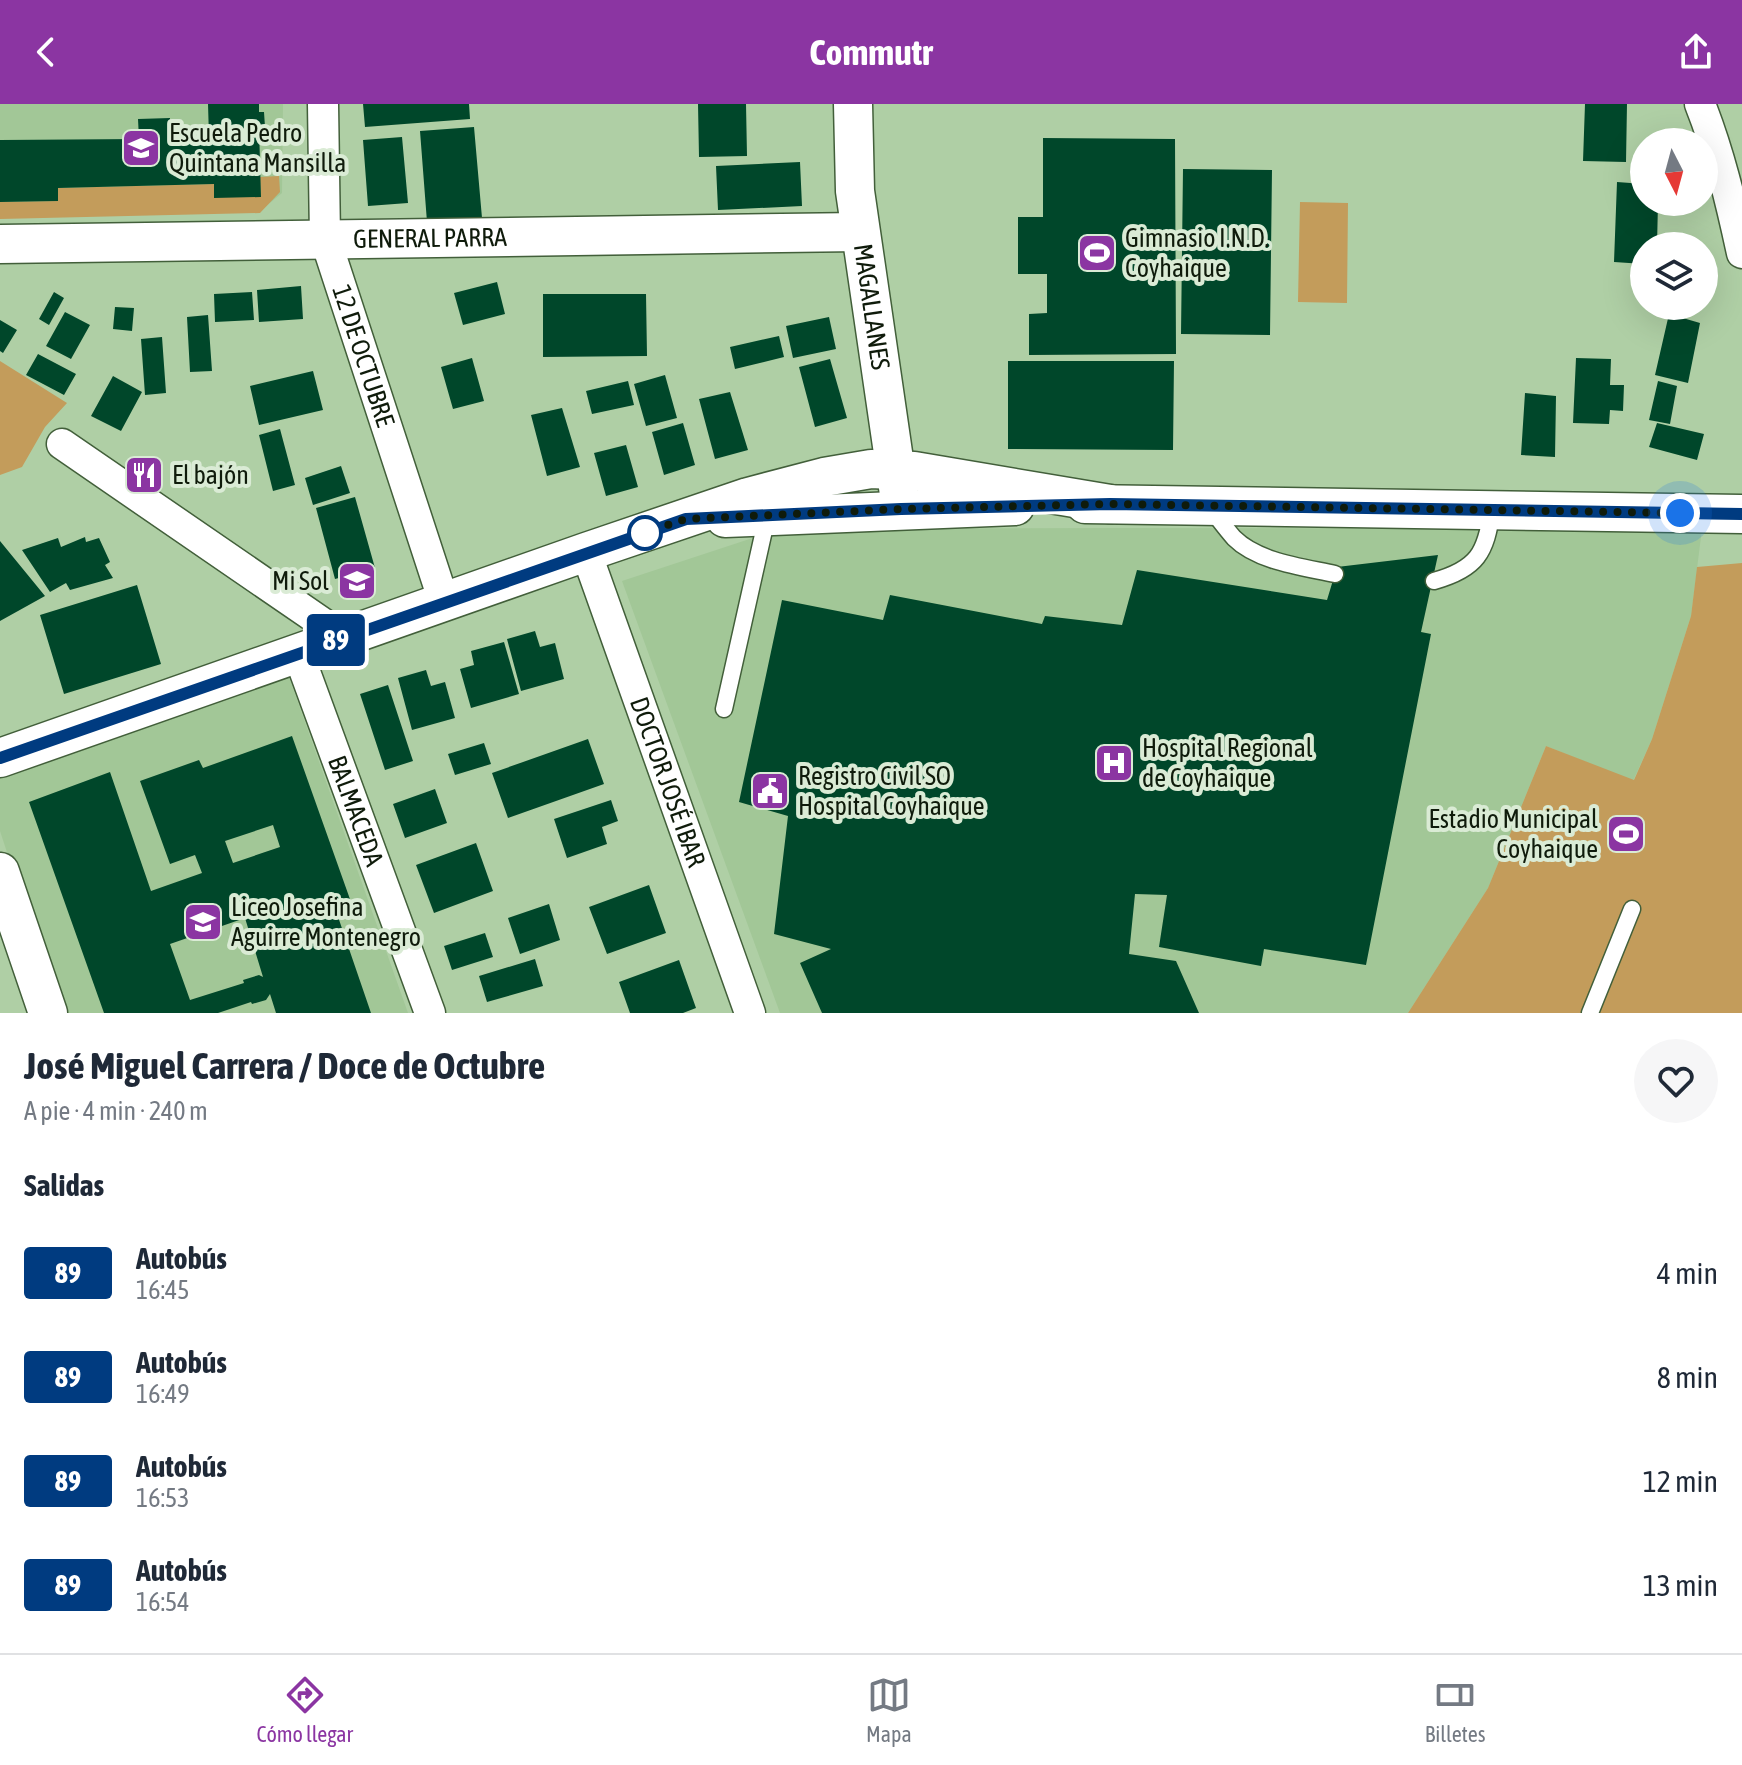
<!DOCTYPE html>
<html lang="es">
<meta charset="utf-8">
<style>
body{margin:0;font-family:"Asap Condensed",sans-serif;background:#f6f6f7;color:#1f2937;height:100vh;display:flex;flex-direction:column;font-size:30px;white-space:nowrap}
*{box-sizing:border-box;margin:0}
p{font-size:26px;color:#747a83}
.icon{flex:none;width:44px;height:44px;fill:none;stroke:currentColor;stroke-width:2;stroke-linecap:round;stroke-linejoin:round}
.map{position:relative;height:909px;overflow:hidden}
.side{display:flex;flex-direction:column;background:#fff;flex:1}
.side>*{flex:none}
.badge{padding:0 16px;border-radius:6px;font-size:28px;line-height:52px}
.needle{width:52px;rotate:174deg}
.buttons{position:absolute;left:1630px;top:24px;display:grid;gap:16px}
.buttons a{display:grid;place-items:center;width:88px;height:88px;border-radius:50%;background:#fff;box-shadow:0 8px 32px #0002;font-size:40px}
.you{position:absolute;width:40px;height:40px;margin:-20px;border:6px solid #fff;border-radius:50%;background:#1a73e8;box-shadow:0 0 0 12px #1a73e833}
.map>.badge{position:absolute;translate:-50% -50%;box-shadow:0 0 0 4px #fff}
h2{padding:0 24px;font-size:30px;line-height:72px}
.round{display:grid;place-items:center;flex:none;width:84px;height:84px;border-radius:42px;background:#f6f6f7}
.summary{display:flex;align-items:center;justify-content:space-between;height:136px;padding:0 24px}
h1{font-size:38px;font-weight:700;line-height:60px}
ul{padding:0;list-style:none}
li{display:flex;align-items:center;gap:24px;height:104px;padding:0 24px}
li div{flex:1}
li b{display:block;font-size:30px}
li em{font-style:normal}
li .badge{min-width:88px;font-weight:700;text-align:center}
header{display:flex;justify-content:space-between;align-items:center;height:104px;padding:0 24px;background:#8b35a2;color:#fff;font-size:36px;font-weight:700}
.tab-bar{display:flex;justify-content:space-around;align-items:center;height:112px;border-top:2px solid #e0e1e3;background:#fff;font-size:22px;color:#747a83}
.tab-bar a{display:grid;justify-items:center;gap:4px}
.tab-bar .on{color:#8b35a2}
.map>svg:first-child{display:block}
.built{fill:#a2c797}
.green{fill:#c39c5b}
.building{fill:#00472a;fill-rule:evenodd}
.lines{fill:none;stroke-linecap:round;stroke-linejoin:round}
.service-casing{stroke:#425f3a;stroke-width:19}
.minor-casing{stroke:#425f3a;stroke-width:33}
.tertiary-casing{stroke:#425f3a;stroke-width:41}
.service{stroke:#fff;stroke-width:16}
.minor{stroke:#fff;stroke-width:30}
.tertiary{stroke:#fff;stroke-width:38}
.line-casing{stroke:#fff;stroke-width:18}
.line{stroke:#003b80;stroke-width:12}
.walk{stroke:#0f1b0b;stroke-width:8;stroke-dasharray:0 14.4}
.stop-dot{fill:#fff;stroke:#003b80;stroke-width:4}
.labels{text-anchor:middle;stroke-width:8;stroke-linejoin:round;paint-order:stroke}
.poi-label{font-size:26px;fill:#0f1b0b;stroke:#daebd5;text-anchor:start}
.street-label{font-size:26px;fill:#0f1b0b;stroke:#daebd5}
</style>
<header><svg class="icon" aria-label="back" viewBox="0 0 24 24"><path d="M15 5l-7 7 7 7"/></svg>Commutr<svg class="icon" aria-label="share" viewBox="0 0 24 24"><path d="M12 15V3M7 8l5-5 5 5M5 13v7h14v-7"/></svg></header>
<div class="map">
<svg width="1742" height="909" viewBox="0 0 1742 909">
<rect width="100%" height="100%" fill="#afcfa5"/>
<path class="built" d="M0,0H283L282,89L265,103H0Z
M1124,424L1702,425L1691,512L1652,635L1633,677L1546,642L1488,784L1408,909H780L622,477L780,425Z
M289,573L408,909H60L0,727V674Z"/>
<path class="green" d="M279,72L280,88L260,109L0,115V98L58,97V84L214,80V93L261,92L260,73Z
M1300,98L1348,99L1347,199L1298,198Z
M0,257L67,299L45,323L22,363L0,371Z
M1742,459V909H1408L1488,784L1546,642L1634,676L1652,635L1691,512L1697,463Z"/>
<path class="building" d="M208,0H259V8H264L265,23H259L261,93L214,94V80L58,84V97L0,98V36L139,35L138,15L170,14V34L209,33Z
M363,0H469L470,15L365,23Z
M698,0H746L747,52L699,53Z
M1585,0H1627L1626,58L1583,57Z
M474,23L482,114L427,118L420,27Z
M402,33L408,99L368,102L363,36Z
M1043,34L1175,35L1176,250L1029,251V210L1047,209V170H1018V113H1043Z
M800,58L802,102L718,106L716,62Z
M1183,65L1272,66L1270,231L1181,230Z
M1617,78L1644,80V98H1658L1657,142H1644V160L1614,158Z
M497,178L505,210L463,221L454,189Z
M301,182L303,215L259,218L257,186Z
M54,188L64,194L49,221L39,215Z
M252,188L254,216L215,218L214,190Z
M543,190H646L647,252L543,253Z
M115,203L134,204L132,227L113,225Z
M65,208L90,221L71,255L46,242Z
M1669,210L1700,219L1688,279L1655,271Z
M208,211L212,267L190,268L187,213Z
M829,213L836,245L793,254L786,222Z
M0,216L17,226L3,249L0,247Z
M779,232L784,253L735,265L730,243Z
M162,233L166,289L145,291L141,235Z
M38,250L76,270L64,291L26,271Z
M472,254L484,297L453,305L441,263Z
M1576,254L1611,255L1610,281H1624L1623,307L1610,306L1609,320L1573,319Z
M830,255L847,314L815,323L799,263Z
M1008,257H1174L1173,346L1008,345Z
M313,267L323,306L259,321L250,282Z
M665,271L677,314L646,322L634,280Z
M113,272L142,288L121,327L91,312Z
M628,277L634,301L592,310L586,287Z
M1658,277L1677,282L1670,320L1649,316Z
M730,288L748,346L715,355L699,295Z
M1525,289L1556,292L1555,353L1521,351Z
M562,304L580,363L547,372L531,311Z
M683,319L695,361L664,371L652,328Z
M1657,319L1704,330L1697,356L1649,343Z
M280,325L295,381L273,387L259,331Z
M626,341L638,383L606,392L594,349Z
M341,362L350,389L313,401L305,374Z
M355,393L375,464L335,475L316,404Z
M85,433L86,438L99,434L110,458L105,461L113,474L70,486L66,479L50,488L22,446L58,434L61,443Z
M0,437L45,492L0,517Z
M1438,451L1421,528L1431,530L1366,861L1264,845L1261,862L1159,843L1167,791L1135,790L1129,850L1176,857L1199,909H822L800,859L831,845L774,830L788,712L739,698L782,496L883,516L890,491L1042,520L1045,512L1122,521L1137,466L1327,496L1337,463Z
M137,481L161,560L64,590L40,511Z
M535,527L540,543L555,539L564,575L521,587L507,535Z
M504,538L519,590L471,604L460,565L474,561L471,547Z
M426,566L431,582L445,578L455,614L412,626L398,574Z
M388,581L413,657L385,666L360,590Z
M292,632L351,798L335,804L371,909H276L270,890L266,896L252,900L251,898L218,909H104L29,698L110,668L151,787L202,769L195,751L170,760L140,677L199,656L203,664ZM273,721L280,743L233,759L225,737ZM245,814L263,873L259,871L243,876L244,879L190,896L170,840Z
M588,635L604,680L508,714L492,669Z
M484,639L491,660L455,671L448,650Z
M435,685L447,719L405,734L393,700Z
M611,696L618,717L602,723L607,740L567,754L554,715Z
M476,739L493,787L434,809L416,761Z
M649,781L666,829L607,850L589,803Z
M549,800L560,836L520,850L508,814Z
M485,829L493,853L452,866L444,842Z
M535,855L543,882L487,898L479,872Z
M679,856L696,904L683,909H630L619,878Z"/>
<g class="lines">
<defs>
<path id="service" d="M1210,404C1218,414 1226,425 1234,434C1258,458 1303,463 1335,470
M1434,477C1477,465 1486,449 1492,406
M724,605L767,413
M1590,909L1632,805"/>
<g id="minor">
<path id="s1" d="M323,0L325,134L444,498"/>
<path d="M1700,0C1719,48 1731,98 1742,149"/>
<path d="M62,340L343,533"/>
<path id="s2" d="M586,448L750,909"/>
<path id="s3" d="M298,549L430,909"/>
</g>
<g id="tertiary">
<path id="s4" d="M853,0L855,87L899,390"/>
<path id="s5" d="M0,140L860,128"/>
<path d="M1085,400L1742,410"/>
<path d="M725,414L1015,402"/>
<path d="M0,654L586,448L748,393L824,373L871,365L914,367L1110,400"/>
<path d="M0,768L48,909"/>
</g>
</defs>
<use href="#service" class="service-casing"/>
<use href="#minor" class="minor-casing"/>
<use href="#tertiary" class="tertiary-casing"/>
<use href="#service" class="service"/>
<use href="#minor" class="minor"/>
<use href="#tertiary" class="tertiary"/>
</g>
<g class="lines">
<defs>
<path id="line" d="M0,654L686,415L901,405L1110,400L1742,410"/>
</defs>
<use href="#line" class="line-casing"/>
<use href="#line" class="line"/>
<path class="walk" d="M645,429L636,431L686,415L901,405L1110,400L1680,409"/>
</g>
<defs>
<symbol id="school-square" viewBox="-11 -11 22 22"><rect x="-9" y="-9" width="18" height="18" rx="4" fill="#8b35a2" stroke="#daebd5"/><path d="M0-5L7-2L0 1L-7-2ZM-4 1L0 2.5L4 1V4Q0 6-4 4Z" fill="#fff"/></symbol>
<symbol id="stadium-square" viewBox="-11 -11 22 22"><rect x="-9" y="-9" width="18" height="18" rx="4" fill="#8b35a2" stroke="#daebd5"/><path d="M0-5a6.5 5 0 1 0 0 10a6.5 5 0 1 0 0-10ZM-3.5-1.8h7v3.6h-7Z" fill="#fff"/></symbol>
<symbol id="restaurant-square" viewBox="-11 -11 22 22"><rect x="-9" y="-9" width="18" height="18" rx="4" fill="#8b35a2" stroke="#daebd5"/><path d="M-5-6h1v4h1v-4h1v4h1v-4h1v5L-1.5 .5V6h-2V.5L-5-1ZM5-6V6H3V1.5H1.5Q1.5-4 5-6Z" fill="#fff"/></symbol>
<symbol id="hospital-square" viewBox="-11 -11 22 22"><rect x="-9" y="-9" width="18" height="18" rx="4" fill="#8b35a2" stroke="#daebd5"/><path d="M-5-5h3v3.5h4V-5h3V5h-3V1.5h-4V5h-3Z" fill="#fff"/></symbol>
<symbol id="civic-square" viewBox="-11 -11 22 22"><rect x="-9" y="-9" width="18" height="18" rx="4" fill="#8b35a2" stroke="#daebd5"/><path d="M-.6-6.5H3V-4.5H.6V-3L4-1V1h2V6H-6V1h2V-1L-.6-3ZM-1.2 2.5V6h2.4V2.5Z" fill="#fff"/></symbol>
</defs>
<g fill-rule="evenodd">
<use href="#school-square" x="119" y="22" width="44" height="44"/>
<use href="#stadium-square" x="1075" y="127" width="44" height="44"/>
<use href="#restaurant-square" x="122" y="349" width="44" height="44"/>
<use href="#school-square" x="335" y="455" width="44" height="44"/>
<use href="#hospital-square" x="1092" y="637" width="44" height="44"/>
<use href="#civic-square" x="748" y="665" width="44" height="44"/>
<use href="#stadium-square" x="1604" y="708" width="44" height="44"/>
<use href="#school-square" x="181" y="796" width="44" height="44"/>
</g>
<circle class="stop-dot" cx="645" cy="429" r="16"/>
<g class="labels">
<g class="poi-label">
<text x="169" y="38">Escuela Pedro<tspan x="169" dy="30">Quintana Mansilla</tspan></text>
<text x="1125" y="143">Gimnasio I.N.D.<tspan x="1125" dy="30">Coyhaique</tspan></text>
<text x="172" y="380">El bajón</text>
<text x="329" y="486" text-anchor="end">Mi Sol</text>
<text x="1142" y="653">Hospital Regional<tspan x="1142" dy="30">de Coyhaique</tspan></text>
<text x="798" y="681">Registro Civil SO<tspan x="798" dy="30">Hospital Coyhaique</tspan></text>
<text x="1598" y="724" text-anchor="end">Estadio Municipal<tspan x="1598" dy="30">Coyhaique</tspan></text>
<text x="231" y="812">Liceo Josefina<tspan x="231" dy="30">Aguirre Montenegro</tspan></text>
</g>
<g class="street-label">
<text dy="9" stroke="none"><textPath href="#s5" startOffset="430">GENERAL PARRA</textPath></text>
<text dy="9" stroke="none"><textPath href="#s4" startOffset="204">MAGALLANES</textPath></text>
<text dy="9" stroke="none"><textPath href="#s1" startOffset="258">12 DE OCTUBRE</textPath></text>
<text dy="9" stroke="none"><textPath href="#s2" startOffset="244">DOCTOR JOSÉ IBAR</textPath></text>
<text dy="9" stroke="none"><textPath href="#s3" startOffset="168">BALMACEDA</textPath></text>
</g>
</g>
</svg>
<div class="buttons">
<a><svg class="needle" viewBox="-14 -14 28 28"><path d="M0-13l5 13h-10z" fill="#e53935"/><path d="M0 13l5-13h-10z" fill="#747a83"/></svg></a>
<a><svg class="icon" aria-label="layers" viewBox="0 0 24 24"><path d="M12 4l9 5-9 5-9-5zM3 14l9 5 9-5"/></svg></a>
</div>
<div class="you" style="left:1680px;top:409px"></div>
<b class="badge" style="left:336px;top:536px;background:#003b80;color:#fff">89</b>
</div>
<section class="side">
<div class="summary"><div><h1>José Miguel Carrera / Doce de Octubre</h1><p>A pie · 4 min · 240 m</p></div><a class="round"><svg class="icon" aria-label="heart" viewBox="0 0 24 24"><path d="M12 20l-8-8c-3-5 5-10 8-4 3-6 11-1 8 4z"/></svg></a></div>
<h2>Salidas</h2>
<ul>
<li><span class="badge" style="background:#003b80;color:#fff">89</span><div><b>Autobús</b><p>16:45</p></div><em>4 min</em></li>
<li><span class="badge" style="background:#003b80;color:#fff">89</span><div><b>Autobús</b><p>16:49</p></div><em>8 min</em></li>
<li><span class="badge" style="background:#003b80;color:#fff">89</span><div><b>Autobús</b><p>16:53</p></div><em>12 min</em></li>
<li><span class="badge" style="background:#003b80;color:#fff">89</span><div><b>Autobús</b><p>16:54</p></div><em>13 min</em></li>
</ul>
</section>
<nav class="tab-bar">
<a class="on"><svg class="icon" aria-label="directions" viewBox="0 0 24 24"><path d="M12 3l9 9-9 9-9-9zM9 14v-3h6M13 9l2 2-2 2"/></svg>Cómo llegar</a>
<a><svg class="icon" aria-label="map" viewBox="0 0 24 24"><path d="M3 6l6-2 6 2 6-2v14l-6 2-6-2-6 2zM9 4v14M15 6v14"/></svg>Mapa</a>
<a><svg class="icon" aria-label="tickets" viewBox="0 0 24 24"><path d="M3 7h18v10H3zM15 7v10"/></svg>Billetes</a>
</nav>
